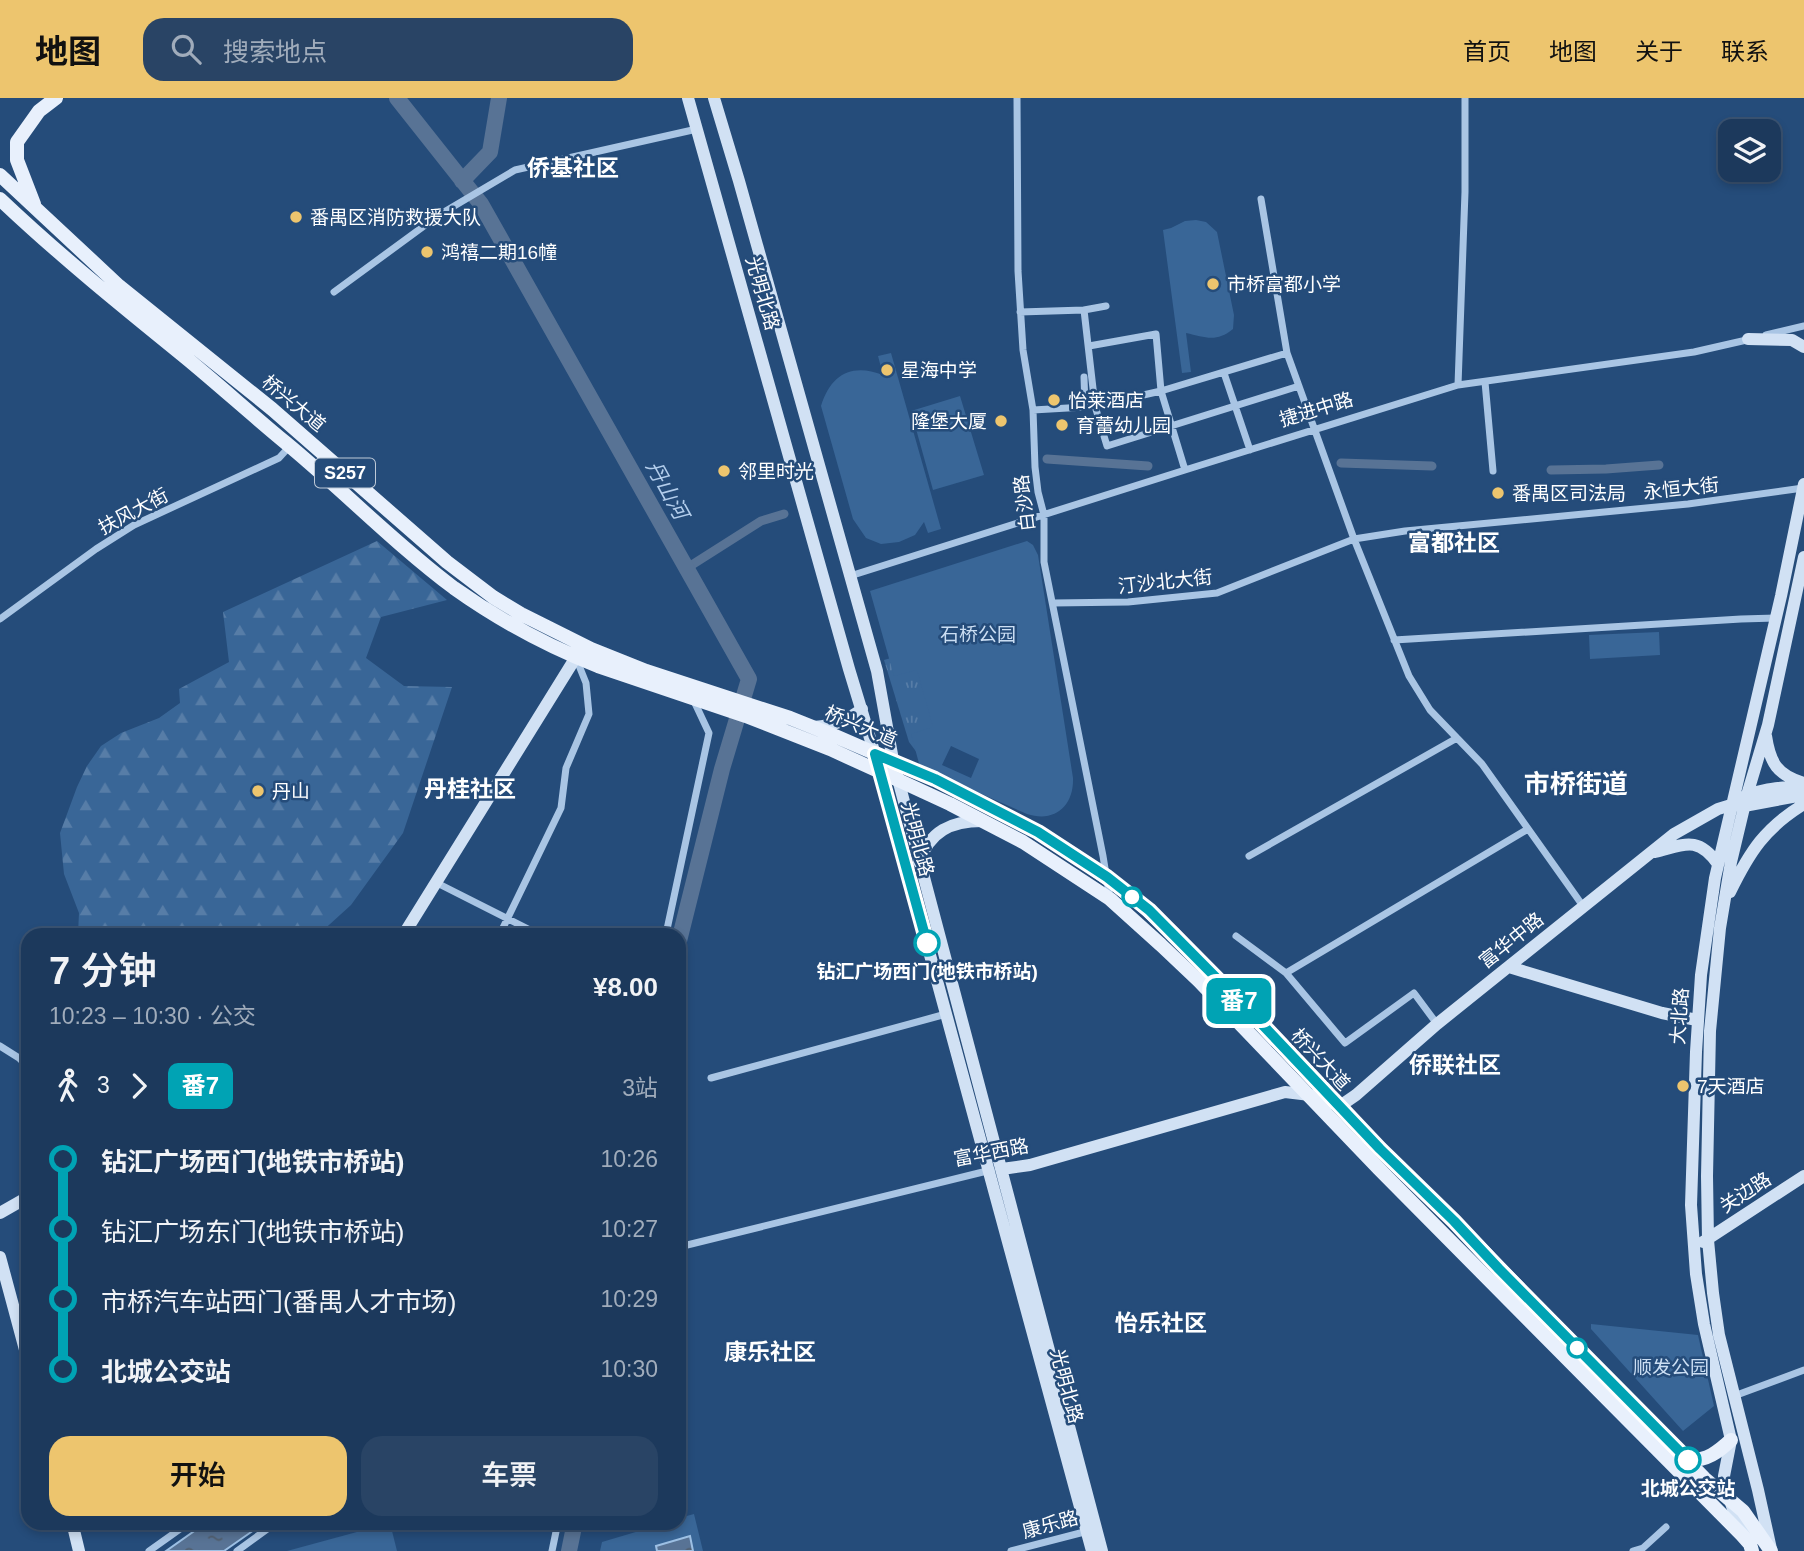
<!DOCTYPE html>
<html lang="zh">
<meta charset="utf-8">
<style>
body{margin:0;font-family:Helvetica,"Noto Sans SC",sans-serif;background:#294465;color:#f1f3f6;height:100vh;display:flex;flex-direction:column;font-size:26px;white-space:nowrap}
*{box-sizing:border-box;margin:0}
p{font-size:23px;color:#a0acbb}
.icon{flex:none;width:38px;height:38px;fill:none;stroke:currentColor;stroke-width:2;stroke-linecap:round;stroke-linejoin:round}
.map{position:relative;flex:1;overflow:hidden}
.drawer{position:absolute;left:21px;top:830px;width:665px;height:602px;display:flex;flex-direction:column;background:#1c395c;border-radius:21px;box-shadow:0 4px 10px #0003,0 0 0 2px #3a5372}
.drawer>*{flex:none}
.badge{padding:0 14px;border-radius:10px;font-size:24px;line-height:46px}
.buttons{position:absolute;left:1718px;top:21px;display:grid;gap:14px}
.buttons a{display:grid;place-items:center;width:63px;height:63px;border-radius:14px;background:#1c395c;box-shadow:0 4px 10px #0003,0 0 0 2px #3a5372;font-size:35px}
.map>.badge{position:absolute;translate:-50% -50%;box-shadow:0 0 0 4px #fff}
.legs{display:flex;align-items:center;gap:10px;height:77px;padding:0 28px;font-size:23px}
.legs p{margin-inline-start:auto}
.head{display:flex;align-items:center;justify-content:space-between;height:119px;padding:0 28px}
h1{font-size:38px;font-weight:600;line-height:52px}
.action{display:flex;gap:14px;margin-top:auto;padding:14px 28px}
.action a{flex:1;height:80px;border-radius:21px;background:#edc56e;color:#111;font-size:28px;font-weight:600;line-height:80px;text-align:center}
.action a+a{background:#294465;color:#f1f3f6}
ul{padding:0 28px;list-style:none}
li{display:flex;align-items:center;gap:24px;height:70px;font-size:26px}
li i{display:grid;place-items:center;width:10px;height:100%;margin:0 9px;background:currentColor}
li i::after{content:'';width:18px;height:18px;margin:-9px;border:5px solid;border-radius:50%;background:#1c395c}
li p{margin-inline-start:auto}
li:first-child i{background:linear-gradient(#0000 50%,currentColor 0)}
li:last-child i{background:linear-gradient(currentColor 50%,#0000 0)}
header{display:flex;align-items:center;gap:42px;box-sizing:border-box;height:98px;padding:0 35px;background:#edc56e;color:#111}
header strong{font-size:33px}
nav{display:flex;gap:38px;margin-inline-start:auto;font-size:24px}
.search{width:490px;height:63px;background:#294465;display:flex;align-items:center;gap:18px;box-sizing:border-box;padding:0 24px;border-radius:21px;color:#a0acbb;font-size:26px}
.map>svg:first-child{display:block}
.grass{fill:url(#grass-tufts)}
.forest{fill:url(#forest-firs)}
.park{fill:#396697;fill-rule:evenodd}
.water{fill:url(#water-ripples);stroke:#9dc0e4;stroke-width:2}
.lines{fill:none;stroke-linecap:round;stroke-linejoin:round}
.canal{stroke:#587395;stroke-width:9}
.river{stroke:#587395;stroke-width:16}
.street{stroke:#a9c5e4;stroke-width:7}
.secondary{stroke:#d1e1f4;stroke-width:12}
.primary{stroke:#e8f0fc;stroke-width:14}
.line-1-casing{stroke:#fff;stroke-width:16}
.line-1{stroke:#00a3b4;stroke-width:10}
.poi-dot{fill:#edc56e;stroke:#254c7a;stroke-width:2.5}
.stop-1-dot{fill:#fff;stroke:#00a3b4;stroke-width:3.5}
.labels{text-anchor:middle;stroke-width:5;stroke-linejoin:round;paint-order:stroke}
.shield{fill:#254c7a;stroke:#bec9d7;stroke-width:2}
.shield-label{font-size:18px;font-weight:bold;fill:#fff}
.poi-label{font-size:19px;fill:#fff;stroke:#254c7a;text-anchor:start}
.street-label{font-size:19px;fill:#fff;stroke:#254c7a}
.park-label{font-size:19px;fill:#cbdef3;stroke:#254c7a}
.stop-label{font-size:19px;font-weight:bold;fill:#fff;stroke:#254c7a}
.water-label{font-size:21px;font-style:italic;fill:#b4ceec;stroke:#254c7a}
.quarter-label{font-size:23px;font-weight:bold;fill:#fff;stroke:#254c7a}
.district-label{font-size:26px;font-weight:bold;fill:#fff;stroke:#254c7a}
</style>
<header>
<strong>地图</strong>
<div class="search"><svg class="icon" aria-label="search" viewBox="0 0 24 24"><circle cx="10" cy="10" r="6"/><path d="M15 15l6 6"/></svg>搜索地点</div>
<nav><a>首页</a><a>地图</a><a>关于</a><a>联系</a></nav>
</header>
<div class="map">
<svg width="1804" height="1453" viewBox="0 0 1804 1453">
<defs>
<pattern id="grass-tufts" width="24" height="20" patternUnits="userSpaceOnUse" patternTransform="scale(1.75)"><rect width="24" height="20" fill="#396697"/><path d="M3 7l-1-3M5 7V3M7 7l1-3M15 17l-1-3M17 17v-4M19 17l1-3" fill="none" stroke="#577da7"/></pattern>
<pattern id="forest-firs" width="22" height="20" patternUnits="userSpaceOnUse" patternTransform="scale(1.75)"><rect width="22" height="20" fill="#396697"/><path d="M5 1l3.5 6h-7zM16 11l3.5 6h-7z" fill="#577da7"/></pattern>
<pattern id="water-ripples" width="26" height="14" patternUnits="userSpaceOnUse" patternTransform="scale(1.75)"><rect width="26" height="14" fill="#587395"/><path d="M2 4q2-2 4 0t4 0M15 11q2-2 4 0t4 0" fill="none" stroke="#515e6d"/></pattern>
</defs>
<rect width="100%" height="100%" fill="#254c7a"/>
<path class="grass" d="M915,553L953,600L918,656L909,644L884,562Z"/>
<path class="forest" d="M377,443L447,502L381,519L366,560L404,588L452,589L403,735L351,807L319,836H78L79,815L64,776L60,735L77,689L87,668L101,648L121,635L159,620L180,605L179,591L229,564L223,514Z"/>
<path class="park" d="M1196,122L1206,124L1217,134L1234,217L1233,231C1216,245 1205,239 1186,235L1191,274L1182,275L1163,132L1171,130L1185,123Z
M891,255L941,431L928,435L924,424L915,437L899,444L881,446L866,440L853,421L821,308C831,276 852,265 883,277L878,258Z
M960,298L984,377L933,392L911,313Z
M1027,443L1033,447L1038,457L1073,680C1074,708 1055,725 1027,716L920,669L911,636L933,629L917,572L894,578L870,493ZM951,648L979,661L971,680L942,667Z
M1659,534L1660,557L1590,561L1589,537Z
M1591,1226L1698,1237L1714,1308L1683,1333L1591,1231Z
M694,1416L703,1453H600L602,1444L666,1425L679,1424V1420Z
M390,1425L397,1453H287Z"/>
<path class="water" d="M207,1424H264V1425L224,1453H166Z
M690,1438L693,1453H657L656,1448Z"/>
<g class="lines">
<path class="canal" d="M1047,361L1148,368
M1341,365L1432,368
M1551,372L1606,371L1659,367
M687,470L761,423L784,416"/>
<path class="river" d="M397,0L481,106L749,581L722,671L679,843
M462,83L490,54L499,0
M569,1453L575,1424"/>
<path class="street" d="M1017,0L1018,173L1023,252L1033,312L1035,369L1038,394L1044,417V464L1103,758L1110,801
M1261,101L1287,255L1354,441L1409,578L1430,612L1482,666L1583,808
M334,194L439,117L515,72L697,31
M1084,212L1106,208
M1020,214L1084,212L1095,308L1161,293L1185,372
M1766,237L1804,228
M1089,248L1156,236L1161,293L1287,255
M1224,275L1250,352
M1485,284L1493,373
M1458,287L1465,94V0
M1095,308L1107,348L1299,288
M1033,312L1085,309L1084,279
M850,478L1185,372L1458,287L1694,254L1751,241
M1053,505L1128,504L1217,495L1354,441L1405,433L1688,406L1803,390
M0,521L96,451L134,427L279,360L290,348
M1394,542L1741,521L1776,520
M1249,758L1457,640
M437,785L538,836
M500,836L561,710L566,670L589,616L586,585L576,560
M666,836L709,635L693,601
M1236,838L1286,875L1345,945L1414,895L1437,926
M1286,875L1528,731
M0,948L19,960L28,969
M711,980L946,916
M679,1149L991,1072
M1734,1298L1804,1272
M149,1453L190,1424
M237,1453L277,1424
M552,1453L558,1424
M1011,1453L1088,1433
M1633,1453L1643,1450L1666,1429"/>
<path class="secondary" d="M688,0L849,571L880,673L1092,1453
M714,0L739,83L877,573L893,662L1102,1453
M1748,241L1792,242L1804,249
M814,629C834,627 845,624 862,611
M1766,638C1770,665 1777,677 1804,685
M1743,699C1761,690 1784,690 1804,687
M1655,754C1684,747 1697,737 1718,766
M919,764C930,733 951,723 982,723
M1730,794C1750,753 1765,730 1804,706
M404,836L576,559
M1509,869L1662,915L1697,922
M1002,1071L1030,1067L1285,994L1310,997L1340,1008L1356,997L1437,926L1674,736L1718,711L1731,707L1744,708L1804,697
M0,1115L28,1099
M1703,1144L1804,1078
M0,1159L28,1263
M72,1424L79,1453
M1745,1437L1734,1414L1726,1390L1724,1378L1731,1342L1704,1226L1696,1176L1691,1107L1696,954L1701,877L1715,780L1781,498L1804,386
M1771,1451L1758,1392L1719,1237L1713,1195L1708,1142L1707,1078L1710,933L1720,830L1731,764L1747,697L1768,627L1804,459"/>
<path class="primary" d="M0,77L119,188L272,311L447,464L493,499L521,516L591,551L646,573L790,620L835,638L941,684L1038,734L1093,770L1135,801L1174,836L1380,1051L1454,1123L1704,1380L1743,1413L1771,1453
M0,101C59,157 122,208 185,259C219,287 252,317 286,345C343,392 395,446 454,490C499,522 547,548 598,568L746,618L830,651L898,682L950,706L1023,744L1110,801L1161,847L1199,883L1379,1071L1742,1437L1750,1446L1752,1453
M34,106L17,62V44L39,13L56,0
M1688,1362C1707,1363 1718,1354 1731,1342"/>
</g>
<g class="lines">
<defs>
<path id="line-1" d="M927,845L875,656L935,681L1038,734L1107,779L1149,812L1258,922L1380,1051L1454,1123L1499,1171L1688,1362"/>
</defs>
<use href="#line-1" class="line-1-casing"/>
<use href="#line-1" class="line-1"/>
</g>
<g class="poi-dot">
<circle cx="296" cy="119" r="7"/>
<circle cx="427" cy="154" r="7"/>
<circle cx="1213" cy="186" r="7"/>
<circle cx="887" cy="272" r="7"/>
<circle cx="1054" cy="302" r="7"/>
<circle cx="1001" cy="323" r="7"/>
<circle cx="1062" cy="327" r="7"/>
<circle cx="724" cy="373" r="7"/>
<circle cx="1498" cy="395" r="7"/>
<circle cx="258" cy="693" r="7"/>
<circle cx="1683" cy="988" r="7"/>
</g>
<g class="stop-1-dot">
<circle cx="1132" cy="799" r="9"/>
<circle cx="927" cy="845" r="12"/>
<circle cx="1577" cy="1250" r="9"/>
<circle cx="1688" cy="1362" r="12"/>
</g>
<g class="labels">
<rect class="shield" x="315" y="360.5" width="60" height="29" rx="5"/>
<g class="shield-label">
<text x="345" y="381">S257</text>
</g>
<g class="poi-label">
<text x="310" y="126">番禺区消防救援大队</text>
<text x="441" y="161">鸿禧二期16幢</text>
<text x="1227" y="193">市桥富都小学</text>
<text x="901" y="279">星海中学</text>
<text x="1068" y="309">怡莱酒店</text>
<text x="987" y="330" text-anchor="end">隆堡大厦</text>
<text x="1076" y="334">育蕾幼儿园</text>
<text x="738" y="380">邻里时光</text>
<text x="1512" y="402">番禺区司法局</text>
<text x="272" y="700">丹山</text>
<text x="1697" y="995">7天酒店</text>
</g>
<g class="street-label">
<text transform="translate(763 195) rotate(74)" y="7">光明北路</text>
<text transform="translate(294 305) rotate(40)" y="7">桥兴大道</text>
<text transform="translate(1316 311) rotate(-17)" y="7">捷进中路</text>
<text transform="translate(1681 390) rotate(-6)" y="7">永恒大街</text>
<text transform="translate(1024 405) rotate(-97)" y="7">白沙路</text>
<text transform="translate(133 413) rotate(-28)" y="7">扶风大街</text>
<text transform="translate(1165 483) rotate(-6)" y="7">汀沙北大街</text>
<text transform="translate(861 628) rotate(23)" y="7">桥兴大道</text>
<text transform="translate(918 741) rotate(75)" y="7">光明北路</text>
<text transform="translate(1511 842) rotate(-39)" y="7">富华中路</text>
<text transform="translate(1679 918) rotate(-86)" y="7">大北路</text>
<text transform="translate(1321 961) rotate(47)" y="7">桥兴大道</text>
<text transform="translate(991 1054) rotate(-11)" y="7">富华西路</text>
<text transform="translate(1745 1094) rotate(-33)" y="7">关边路</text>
<text transform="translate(1067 1288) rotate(75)" y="7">光明北路</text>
<text transform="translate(1050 1426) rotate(-15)" y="7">康乐路</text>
</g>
<g class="park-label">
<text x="978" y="543">石桥公园</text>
<text x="1671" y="1276">顺发公园</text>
</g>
<g class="stop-label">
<text x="927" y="880">钻汇广场西门(地铁市桥站)</text>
<text x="1688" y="1397">北城公交站</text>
</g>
<g class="water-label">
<text transform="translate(667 392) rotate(61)" y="7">丹山河</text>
</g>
<g class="quarter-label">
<text x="573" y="78">侨基社区</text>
<text x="1454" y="453">富都社区</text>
<text x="470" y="699">丹桂社区</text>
<text x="1455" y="975">侨联社区</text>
<text x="1161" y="1233">怡乐社区</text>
<text x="770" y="1262">康乐社区</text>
</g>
<g class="district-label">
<text x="1576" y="695">市桥街道</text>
</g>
</g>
</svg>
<div class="buttons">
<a><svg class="icon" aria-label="layers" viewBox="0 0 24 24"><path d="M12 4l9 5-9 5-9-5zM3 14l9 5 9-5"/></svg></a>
</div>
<b class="badge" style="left:1239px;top:903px;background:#00a3b4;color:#fff">番7</b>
<section class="drawer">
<div class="head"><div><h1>7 分钟</h1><p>10:23 – 10:30 · 公交</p></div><b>¥8.00</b></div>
<div class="legs"><svg class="icon" aria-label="walk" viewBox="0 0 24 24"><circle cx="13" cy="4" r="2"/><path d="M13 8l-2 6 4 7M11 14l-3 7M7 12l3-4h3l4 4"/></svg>3<svg class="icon" aria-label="forward" viewBox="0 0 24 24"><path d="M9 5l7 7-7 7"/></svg><b class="badge" style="background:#00a3b4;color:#fff">番7</b><p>3站</p></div>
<ul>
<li><i style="color:#00a3b4"></i><b>钻汇广场西门(地铁市桥站)</b><p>10:26</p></li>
<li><i style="color:#00a3b4"></i><span>钻汇广场东门(地铁市桥站)</span><p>10:27</p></li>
<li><i style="color:#00a3b4"></i><span>市桥汽车站西门(番禺人才市场)</span><p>10:29</p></li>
<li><i style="color:#00a3b4"></i><b>北城公交站</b><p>10:30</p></li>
</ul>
<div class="action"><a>开始</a><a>车票</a></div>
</section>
</div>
